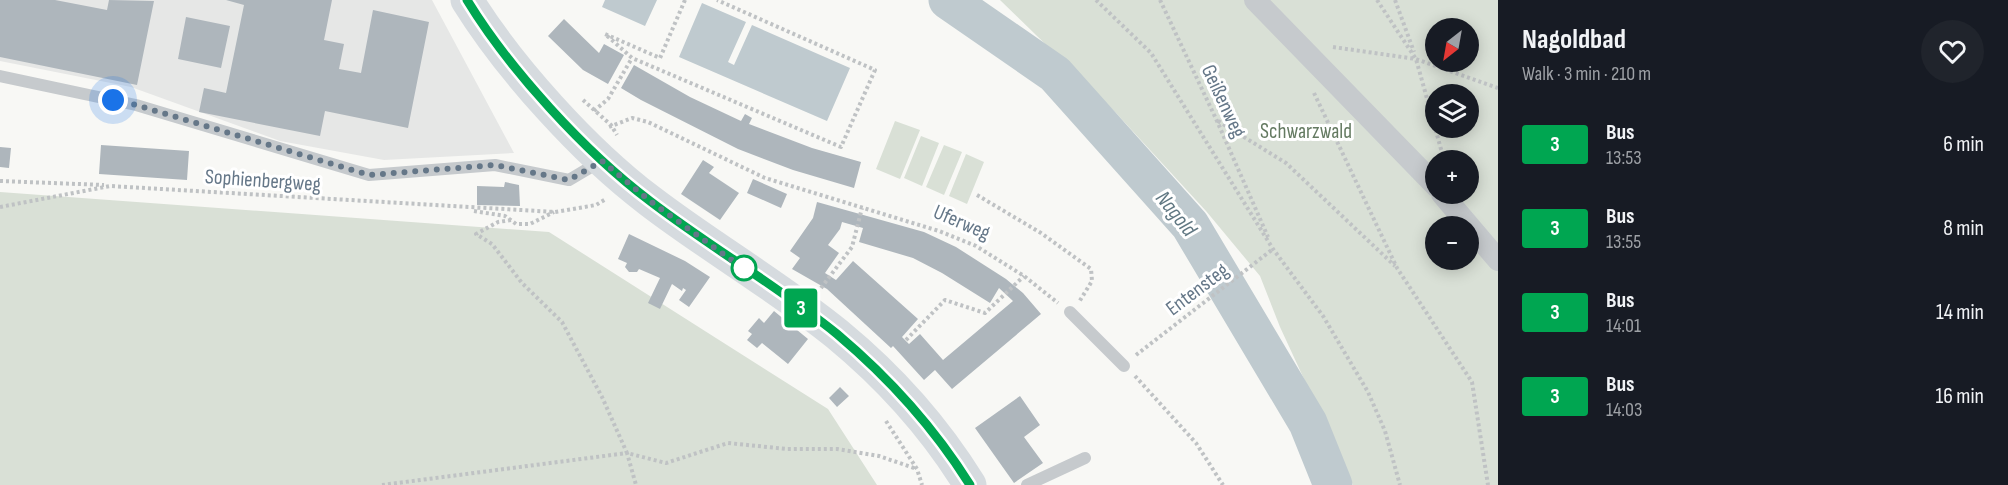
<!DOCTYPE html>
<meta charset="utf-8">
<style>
body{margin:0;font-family:"Sofia Sans Condensed",sans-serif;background:#20242c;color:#f1f3f6;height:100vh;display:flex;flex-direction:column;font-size:22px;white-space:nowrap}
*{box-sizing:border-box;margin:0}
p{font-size:20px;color:#9ea1a6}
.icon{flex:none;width:33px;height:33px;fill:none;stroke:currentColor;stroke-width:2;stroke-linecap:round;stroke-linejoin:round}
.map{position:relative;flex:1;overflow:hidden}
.panel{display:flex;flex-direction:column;background:#171b24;width:510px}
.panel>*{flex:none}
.badge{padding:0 12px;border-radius:4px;font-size:21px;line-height:39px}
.needle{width:39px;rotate:211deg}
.fabs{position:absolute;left:1425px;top:18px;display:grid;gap:12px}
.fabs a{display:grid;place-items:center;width:54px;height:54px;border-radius:50%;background:#171b24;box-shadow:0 3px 15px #0003;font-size:30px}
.you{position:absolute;width:30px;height:30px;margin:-15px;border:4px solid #fff;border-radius:50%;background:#1a73e8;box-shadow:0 0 0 9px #1a73e833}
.map>.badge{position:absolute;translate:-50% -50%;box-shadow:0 0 0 3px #fff}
.round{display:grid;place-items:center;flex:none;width:63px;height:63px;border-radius:32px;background:#20242c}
.head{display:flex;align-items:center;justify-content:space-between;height:102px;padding:0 24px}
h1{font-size:28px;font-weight:700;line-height:45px}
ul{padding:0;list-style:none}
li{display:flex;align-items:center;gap:18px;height:84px;padding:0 24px}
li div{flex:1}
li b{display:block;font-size:22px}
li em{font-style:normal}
li .badge{min-width:66px;font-weight:700;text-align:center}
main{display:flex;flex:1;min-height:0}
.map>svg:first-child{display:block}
.built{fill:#e6e7e6}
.green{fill:#d9e0d6;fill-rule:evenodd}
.water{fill:#bfcacf}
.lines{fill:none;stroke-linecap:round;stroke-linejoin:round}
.stream{stroke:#bfcacf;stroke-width:7}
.river{stroke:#bfcacf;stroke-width:39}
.building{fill:#aeb6bc;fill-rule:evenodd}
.path{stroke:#bfc2c4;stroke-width:4;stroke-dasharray:3 3;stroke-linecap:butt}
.service{stroke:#c6cacd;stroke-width:12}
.minor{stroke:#c6cacd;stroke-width:22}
.primary{stroke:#d6dbdf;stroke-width:33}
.line-casing{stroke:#fff;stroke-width:14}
.line{stroke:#00a651;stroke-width:9}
.walk{stroke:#657788;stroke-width:6;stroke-dasharray:0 10.8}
.stop-dot{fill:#fff;stroke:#00a651;stroke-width:3}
.labels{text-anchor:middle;stroke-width:6;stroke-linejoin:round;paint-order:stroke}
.street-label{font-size:21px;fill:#657788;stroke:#fff}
.park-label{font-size:21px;fill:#647a61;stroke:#fff}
.water-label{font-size:22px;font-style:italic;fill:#617883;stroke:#fff}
</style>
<main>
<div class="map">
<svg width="1498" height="485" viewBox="0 0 1498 485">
<rect width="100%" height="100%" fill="#f8f8f5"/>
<path class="built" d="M0,0H432L514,153L384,160L280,141L131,87L0,61Z"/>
<path class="green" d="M1000,0H1498V485H1353L1280,327L1260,276L1206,211L1116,113ZM1436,28H1468V62H1436ZM1436,94H1468V128H1436ZM1436,160H1468V194H1436ZM1436,226H1468V260H1436Z
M895,121L920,130L900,179L876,169Z
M921,136L939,143L922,186L904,178Z
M944,145L962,152L944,195L926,187Z
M966,154L984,162L967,204L949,196Z
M0,192L549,232L828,409L877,485H0Z"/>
<path class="water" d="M605,0H657L645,26L602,7Z
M702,3L746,22L728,62L734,65L752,25L850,68L827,121L679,57Z"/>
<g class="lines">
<path class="stream" d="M971,0L976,20"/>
<path class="river" d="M948,0L1055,74L1190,225L1308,423L1333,485"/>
</g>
<path class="building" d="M0,0H55L107,10L109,0L154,1L137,85L0,57Z
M226,0H332L324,40L344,44L339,69L361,73L373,10L429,22L408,128L325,111L320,136L199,112L204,88L226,93L244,5Z
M186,17L230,26L221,68L178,59Z
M564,19L599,53L604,44L624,55L608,84L583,70L548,36Z
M634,65L690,97L741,121L745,114L752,118L749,124L812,148L861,162L854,188L793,170L738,149L641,100L621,88Z
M101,145L189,151L187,180L99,174Z
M0,147L11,148L9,168L0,167Z
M703,160L714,167L709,173L739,193L720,220L681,194Z
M753,179L787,194L781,208L747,193Z
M505,182L519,185L520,206L477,205V186L504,187Z
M817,202L924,232L956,247L1006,279L1023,293L1041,314L952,389L935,370L924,380L893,346L891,348L827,289L792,269L800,258L790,251L813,218ZM842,222L863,228L859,242L913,258L942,273L990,303L999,288L1013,301L943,360L920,334L909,344L902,337L918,319L853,261L836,280L825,273L839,253L828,245L840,229Z
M629,234L685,261L710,277L689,307L679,300L686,290L683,288L682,291L672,284L660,309L648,303L660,278L639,269L637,272H629L625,267L627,263L618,259Z
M774,311L808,339L788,364L762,343L757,348L747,340L752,334L748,331L759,318L764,323Z
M840,387L849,396L837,407L829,398Z
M1020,396L1040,425L1024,437L1043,463L1014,483L975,428Z"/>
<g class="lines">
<path class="path" d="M685,0L660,58L605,34L632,58L841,147L875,70L717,0
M1096,0L1151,53L1273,249L1323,316L1368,392L1385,431L1400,485
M1160,0L1217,121L1268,237
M1377,0L1416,59L1444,160
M1395,0L1414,52
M1333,47L1416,59L1498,88
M1314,93L1397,268L1472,382L1488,485
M583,100L611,125L617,135
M594,111L608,99L632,58
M1218,121L1286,163L1395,266
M609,127L632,118L648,122L765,178L939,231L976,246L1024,276L1058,303
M0,181L104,185
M977,195L1041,233L1091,269L1092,281L1079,302
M0,207L110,186L555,212L596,205L606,199
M474,211L505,216L516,224H530L554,212
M511,220L498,222L476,234L492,244L522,283L562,322L602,397L627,453L666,463L728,443L787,449H837L879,456L917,469
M821,288L852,247L862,208
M906,340L945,300L985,313L1024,276
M1136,355L1273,249
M1135,376L1196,443L1223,485
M886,421L917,469L922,485
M382,485L627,453L636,485"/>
<path class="service" d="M0,76L136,105L369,175L495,165L569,180L601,161
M1070,312L1124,366
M1027,485L1085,458"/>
<path class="minor" d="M1255,0L1436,186
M1442,194L1498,260"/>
<path class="primary" d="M467,0C510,69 585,152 650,201C710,247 778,286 837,334C888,376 935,428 970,485"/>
</g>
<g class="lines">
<defs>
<path id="line" d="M467,0C509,69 585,152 650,201C710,247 778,286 837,334C888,377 935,429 970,485"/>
</defs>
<use href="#line" class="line-casing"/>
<use href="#line" class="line"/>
<path class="walk" d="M113,100L136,105L369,175L495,165L569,180L602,161L650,201L748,272L744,268"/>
</g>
<circle class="stop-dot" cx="744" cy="268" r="12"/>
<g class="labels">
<g class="street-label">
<text transform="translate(1224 101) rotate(65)" y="7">Geißenweg</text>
<text transform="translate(263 180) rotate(4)" y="7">Sophienbergweg</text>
<text transform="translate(962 222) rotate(23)" y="7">Uferweg</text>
<text transform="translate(1197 289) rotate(-37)" y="7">Entensteg</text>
</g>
<g class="park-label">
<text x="1306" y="138">Schwarzwald</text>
</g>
<g class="water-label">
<text transform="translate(1177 213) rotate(51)" y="8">Nagold</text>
</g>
</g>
</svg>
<div class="fabs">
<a><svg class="needle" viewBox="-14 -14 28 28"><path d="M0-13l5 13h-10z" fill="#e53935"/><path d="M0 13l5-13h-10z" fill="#9ea1a6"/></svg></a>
<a><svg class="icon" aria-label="layers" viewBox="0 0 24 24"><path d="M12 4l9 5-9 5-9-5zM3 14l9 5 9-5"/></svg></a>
<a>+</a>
<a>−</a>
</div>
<div class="you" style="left:113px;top:100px"></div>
<b class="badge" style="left:801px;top:308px;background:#00a651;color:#fff">3</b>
</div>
<section class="panel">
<div class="head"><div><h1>Nagoldbad</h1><p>Walk · 3 min · 210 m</p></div><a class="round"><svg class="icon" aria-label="heart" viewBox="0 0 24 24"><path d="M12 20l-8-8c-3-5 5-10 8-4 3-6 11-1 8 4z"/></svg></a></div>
<ul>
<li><span class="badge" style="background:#00a651;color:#fff">3</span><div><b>Bus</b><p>13:53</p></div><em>6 min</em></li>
<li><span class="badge" style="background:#00a651;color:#fff">3</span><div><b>Bus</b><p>13:55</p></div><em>8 min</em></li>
<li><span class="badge" style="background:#00a651;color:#fff">3</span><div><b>Bus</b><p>14:01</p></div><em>14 min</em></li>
<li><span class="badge" style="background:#00a651;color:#fff">3</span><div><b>Bus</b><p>14:03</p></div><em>16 min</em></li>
</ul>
</section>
</main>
